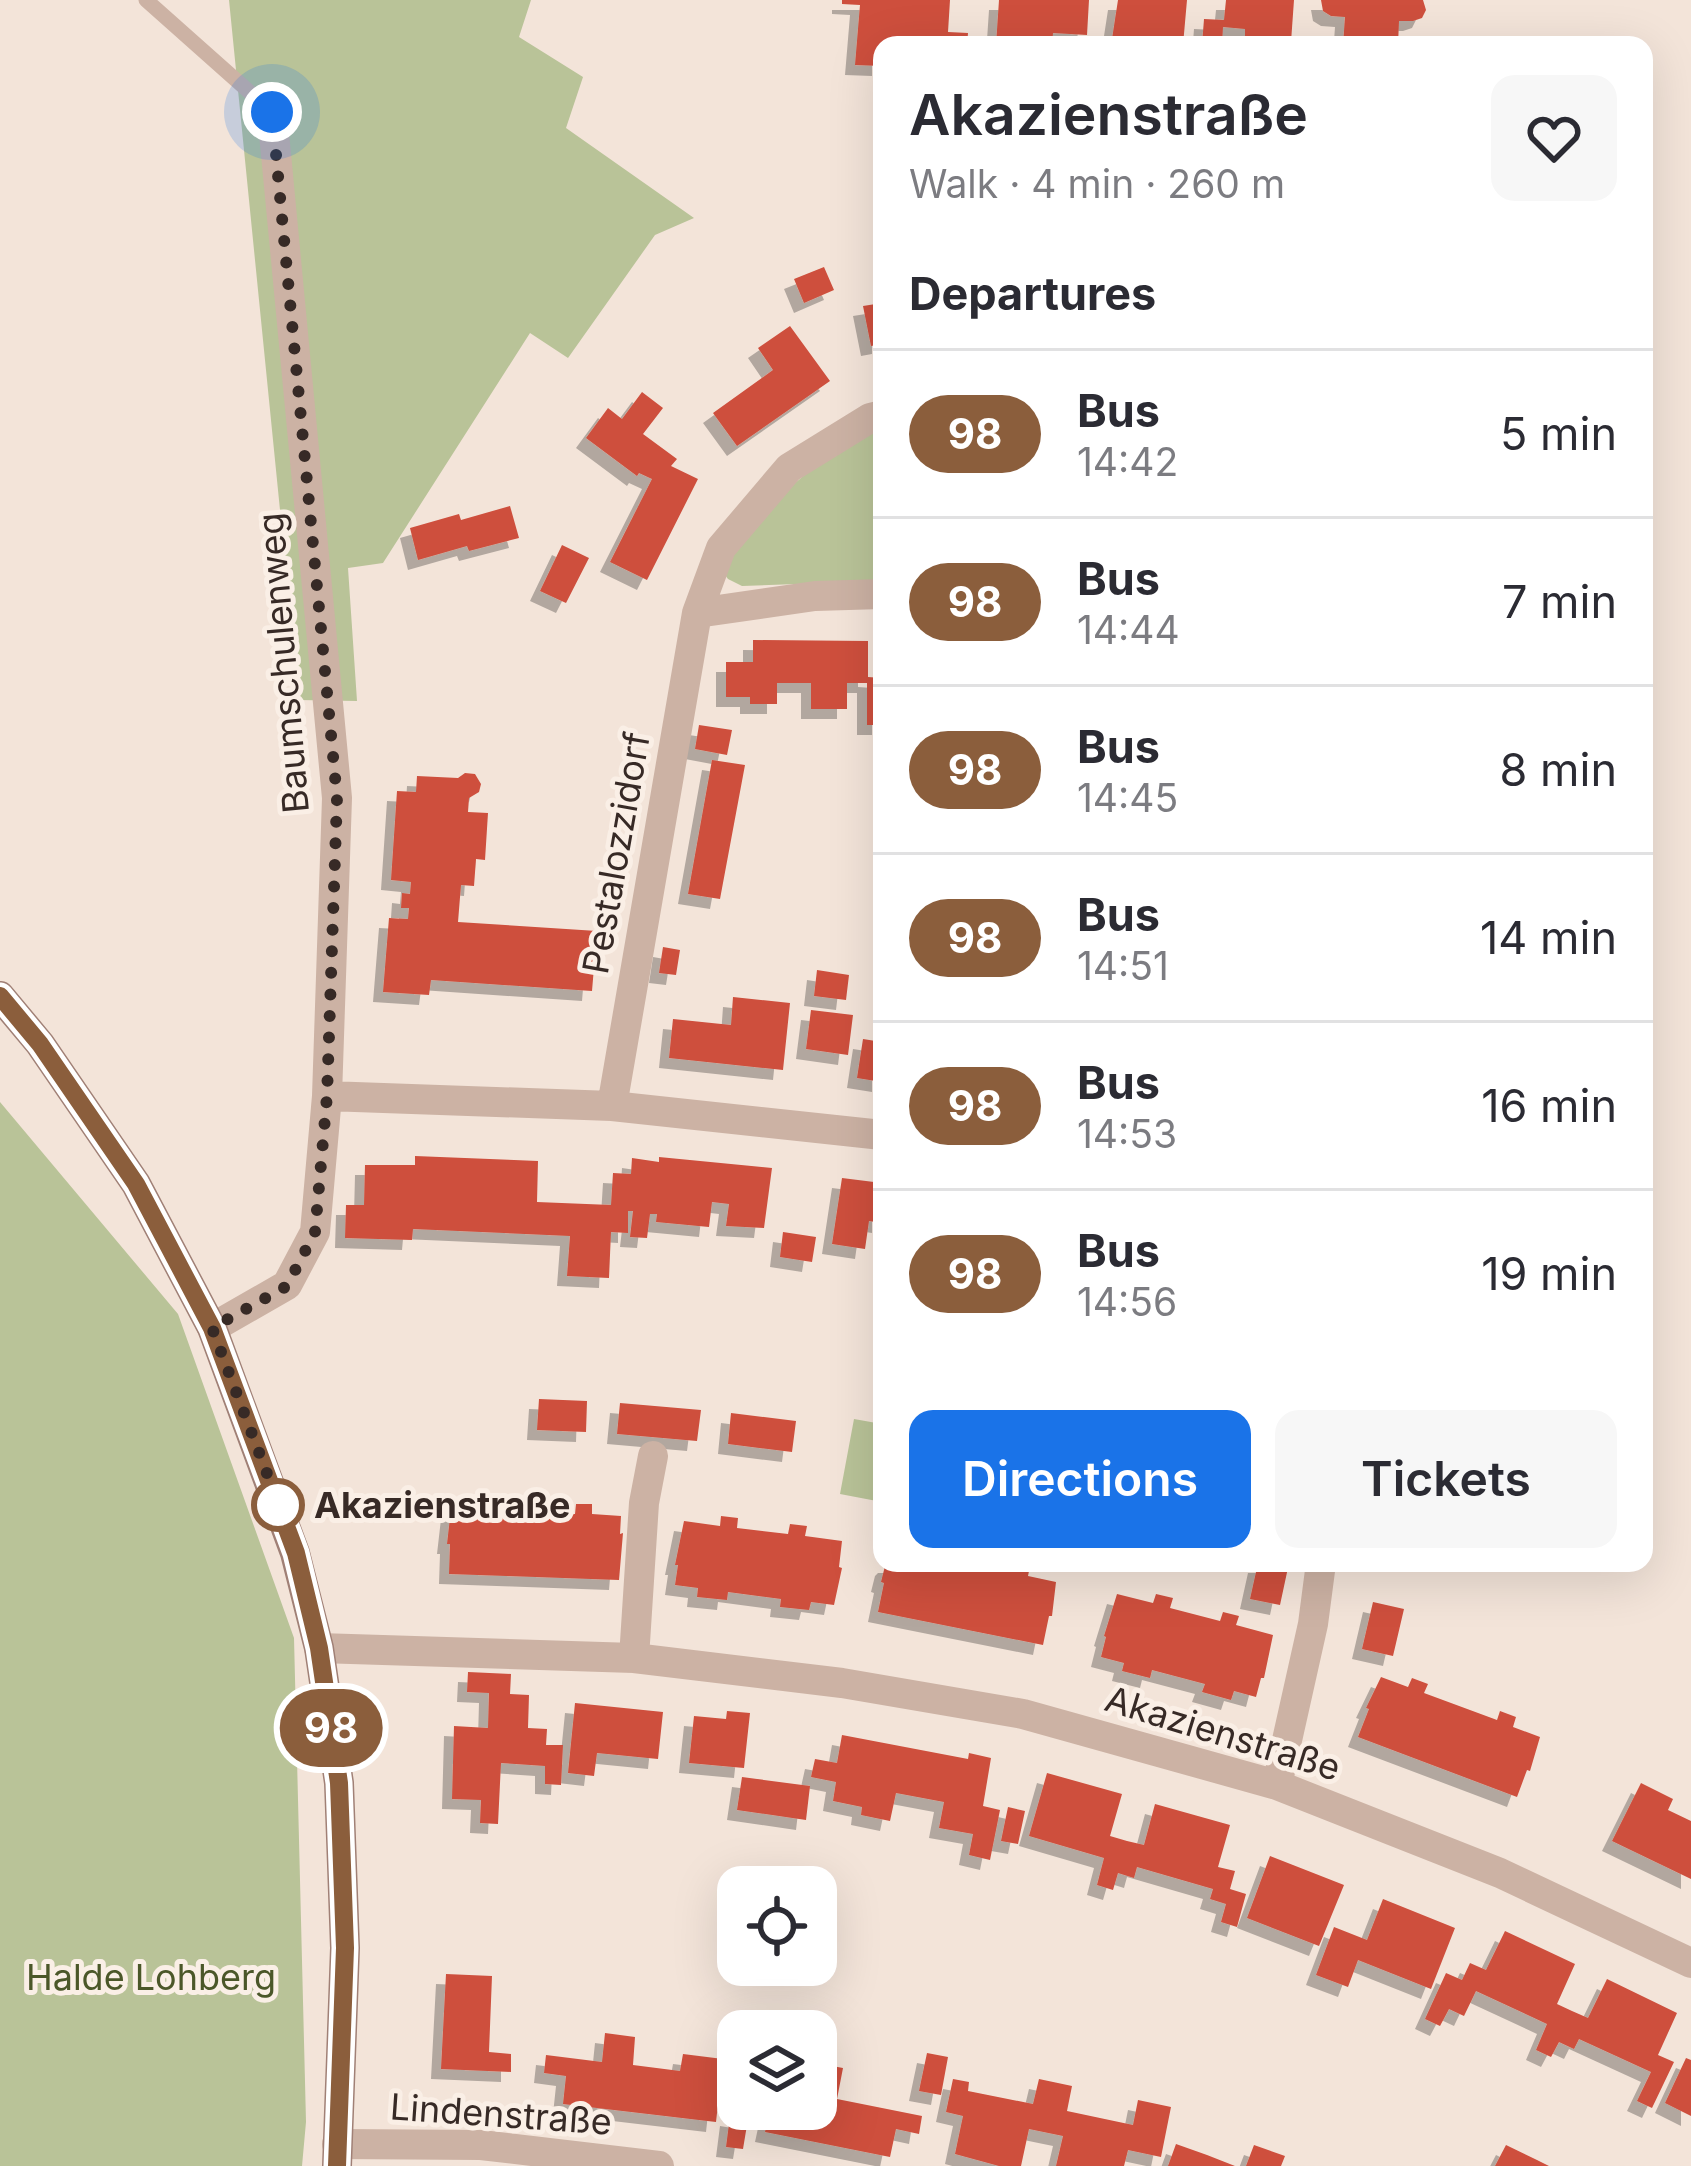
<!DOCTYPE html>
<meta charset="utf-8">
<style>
body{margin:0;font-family:Inter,sans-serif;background:#f7f7f7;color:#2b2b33;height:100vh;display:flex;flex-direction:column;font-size:45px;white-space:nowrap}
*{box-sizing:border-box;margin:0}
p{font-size:39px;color:#7c7c81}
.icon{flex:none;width:66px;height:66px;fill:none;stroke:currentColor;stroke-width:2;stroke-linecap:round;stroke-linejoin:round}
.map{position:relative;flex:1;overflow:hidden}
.side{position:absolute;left:873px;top:36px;width:780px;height:1536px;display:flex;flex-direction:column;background:#fff;border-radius:24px;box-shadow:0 12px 48px #0002}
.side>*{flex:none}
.badge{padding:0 24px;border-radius:39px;font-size:42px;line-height:78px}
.fabs{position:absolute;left:717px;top:1866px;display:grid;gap:24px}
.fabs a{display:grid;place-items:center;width:120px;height:120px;border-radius:24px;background:#fff;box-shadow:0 12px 48px #0002;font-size:60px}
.you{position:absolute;width:60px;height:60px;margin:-30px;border:9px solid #fff;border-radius:50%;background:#1a73e8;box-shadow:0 0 0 18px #1a73e833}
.map>.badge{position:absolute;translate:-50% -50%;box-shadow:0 0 0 6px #fff}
h2{padding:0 36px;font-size:45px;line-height:108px}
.round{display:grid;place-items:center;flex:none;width:126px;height:126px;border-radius:24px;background:#f7f7f7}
.headline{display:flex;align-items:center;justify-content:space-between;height:204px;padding:0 36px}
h1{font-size:57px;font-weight:600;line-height:90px}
.action{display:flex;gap:24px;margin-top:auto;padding:24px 36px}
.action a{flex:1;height:138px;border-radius:24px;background:#1a73e8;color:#fff;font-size:48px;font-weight:600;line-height:138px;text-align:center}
.action a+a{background:#f7f7f7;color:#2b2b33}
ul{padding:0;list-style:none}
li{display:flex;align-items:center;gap:36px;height:168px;padding:0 36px;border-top:3px solid #e1e1e2}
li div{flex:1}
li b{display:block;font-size:45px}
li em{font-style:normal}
li .badge{min-width:132px;font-weight:700;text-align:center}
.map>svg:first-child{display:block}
.green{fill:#b9c398}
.building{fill:#ce4f3d;filter:url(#shadow)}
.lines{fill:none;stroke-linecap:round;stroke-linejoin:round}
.service{stroke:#ccb2a4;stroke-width:15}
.minor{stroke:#ccb2a4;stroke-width:30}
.secondary{stroke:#a08076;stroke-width:30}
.line-casing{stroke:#fff;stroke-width:27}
.line{stroke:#8b5e3c;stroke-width:18}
.walk{stroke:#372a26;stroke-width:12;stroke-dasharray:0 21.6}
.stop-dot{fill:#fff;stroke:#8b5e3c;stroke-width:6}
.labels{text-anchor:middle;stroke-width:10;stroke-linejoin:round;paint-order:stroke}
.street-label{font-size:36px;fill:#372a26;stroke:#faefe6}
.stop-label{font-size:36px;font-weight:bold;fill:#372a26;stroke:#faefe6;text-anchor:start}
.park-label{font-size:36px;fill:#4b5729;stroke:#faefe6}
</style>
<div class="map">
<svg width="1691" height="2166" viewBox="0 0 1691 2166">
<defs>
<filter id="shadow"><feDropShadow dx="-10" dy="10" stdDeviation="0" flood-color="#0004"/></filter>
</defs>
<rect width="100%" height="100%" fill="#f3e4d9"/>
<path class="green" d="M229,0H531L519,37L583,77L566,128L694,218L655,235L568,358L530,333L383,563L348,568L357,701L299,700Z
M882,425V581L742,586L728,579L722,571C745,540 766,507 795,483C821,460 852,443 882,425Z
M0,1102L178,1314L294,1638L306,2122L302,2166H0Z
M854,1419L882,1424V1502L840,1494Z"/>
<path class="building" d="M842,0H950L948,32L968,33L967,45H882V66L855,65L860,5L842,4Z
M999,0H1089L1087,35L1053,33L1052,45H996Z
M1118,0H1187L1183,45H1115L1112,39Z
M1226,0H1294L1291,42L1245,38V29L1223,27L1222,45H1202L1204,19L1224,20Z
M1321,0H1423L1426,10L1422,18L1413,21H1399L1398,45H1343L1345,17L1331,16L1323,11Z
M824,267L834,290L804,303L794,279Z
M882,303V344L871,346L863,306Z
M790,326L830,381L737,446L713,413L773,370L758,348Z
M642,392L663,408L643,434L677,459L671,466L698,479L647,580L610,562L652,479L639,473L637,476L586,438L608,408L622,419Z
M510,506L519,538L469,551L467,546L418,560L410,528L459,514L461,520Z
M562,545L589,558L566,603L540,591Z
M753,640L868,641V677L882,678V725H867V683H847V709H811V683H777V704H750V697H726V662H753Z
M699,725L732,730L727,755L695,749Z
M712,760L745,765L720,899L688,894Z
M465,773L475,774L481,784L479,792L469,798L468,812L488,813L485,860L476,859L474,886L461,885L458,922L597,931L592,991L431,980L429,995L383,992L389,918L408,919L409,908H401L402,893L410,894L411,882L391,880L397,791L416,792L417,776L458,778Z
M663,947L680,950L676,975L659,973Z
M817,970L849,975L846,1000L814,996Z
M733,997L790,1003L783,1070L669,1058L673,1019L731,1025Z
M811,1010L853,1015L848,1055L806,1049Z
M863,1039L882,1042V1082L857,1078Z
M415,1156L538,1161L537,1202L611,1205L613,1173L631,1174L632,1158L659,1162V1157L772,1168L764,1228L726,1226L729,1204L712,1202L709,1227L656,1222L657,1214H650L647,1238L630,1237L633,1211H628V1233L611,1232L609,1278L567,1276L570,1236L413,1229L412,1240L345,1238L346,1205H364L365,1165H415Z
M842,1178L882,1183V1223L869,1221L865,1249L832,1244Z
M783,1232L816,1237L812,1262L780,1257Z
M539,1399L587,1401L586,1432L537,1430Z
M620,1403L701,1410L697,1441L617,1434Z
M731,1413L796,1421L792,1452L728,1444Z
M481,1500L498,1501V1511L575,1514L576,1504H592V1514L621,1516L620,1534L623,1533L619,1580L449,1574L450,1544H447L451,1509L481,1510Z
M721,1516L738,1518L737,1528L788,1534L790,1524L807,1526L805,1536L842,1541L839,1567L842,1568L834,1605L811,1602L809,1610L780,1607L781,1599L728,1592L727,1600L697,1597L698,1588L675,1585L678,1565H675L684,1521L720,1526Z
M888,1563H963L1011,1572L1013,1563L1030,1566L1028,1576L1056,1582L1052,1616H1049L1043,1645L878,1612L884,1583L881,1582L885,1566Z
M1258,1563H1289L1280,1605L1250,1599Z
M1117,1594L1153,1603L1156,1594L1173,1598L1170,1608L1220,1621L1223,1612L1239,1616L1236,1625L1273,1635L1264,1678H1261L1256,1697L1234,1691L1231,1700L1202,1692L1205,1684L1152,1670L1150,1678L1122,1671L1124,1663L1101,1657L1106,1637L1104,1636Z
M1373,1602L1404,1609L1393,1656L1362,1649Z
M468,1672L511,1674L510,1694L529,1695L528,1728L547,1729L546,1745H563L561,1785L545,1784V1766L501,1763L498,1824L480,1823L481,1800L452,1799L454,1726L488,1728L489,1693L467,1692Z
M1381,1677L1408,1687L1412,1678L1428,1684L1424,1693L1497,1720L1500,1711L1516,1717L1513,1727L1540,1737L1530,1771L1527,1770L1517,1797L1358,1737L1369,1709L1366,1708Z
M575,1703L663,1712L658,1759L597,1753L594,1776L568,1773Z
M727,1711L750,1713L744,1768L689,1763L694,1716L726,1719Z
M842,1735L968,1759L969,1753L991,1758L983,1806L1000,1810L990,1860L969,1855L973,1834L939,1828L944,1802L896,1793L890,1821L861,1815L862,1807L833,1801L836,1782L811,1777L815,1759L837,1763Z
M1047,1773L1122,1794L1110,1836L1127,1841L1144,1845L1155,1804L1230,1825L1218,1867L1235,1871L1230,1889L1246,1894L1237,1927L1221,1922L1226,1904L1210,1899L1213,1889L1137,1867L1134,1878L1118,1873L1113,1890L1097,1885L1104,1858L1029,1836Z
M742,1777L810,1786L806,1820L737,1810Z
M1641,1783L1673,1799L1668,1810L1691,1821V1879L1612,1841Z
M1008,1807L1025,1811L1018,1844L1001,1841Z
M1270,1856L1344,1885L1319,1946L1247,1918Z
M1383,1899L1455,1928L1431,1989L1358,1960L1348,1987L1316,1975L1334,1927L1367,1940Z
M1505,1931L1575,1964L1557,2004L1572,2011L1588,2018L1607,1979L1677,2013L1658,2055L1674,2062L1652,2108L1637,2101L1651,2072L1579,2039L1574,2049L1559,2042L1551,2057L1536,2050L1547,2024L1476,1991L1464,2016L1449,2009L1440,2026L1425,2019L1446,1973L1462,1980L1470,1963L1486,1970Z
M446,1974L492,1976L489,2052L511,2054V2072L441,2069Z
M605,2033L635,2037L633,2065L680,2071L683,2054L723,2059L716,2122L563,2104L566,2076L544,2073L546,2055L602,2062Z
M927,2053L948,2057L941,2095L919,2091Z
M1686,2058L1691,2060V2116L1665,2103Z
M816,2063L843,2068L837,2099L922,2116L919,2134L896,2129L890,2157L765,2132L770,2109H816Z
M953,2079L969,2082L968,2091L1033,2104L1039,2079L1072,2086L1067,2111L1133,2125L1138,2100L1171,2107L1161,2157L1128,2150L1124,2166H1056L1063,2136L1029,2129L1021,2166H999L955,2154L963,2116L946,2112Z
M730,2116L748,2119L743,2149L726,2147Z
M1176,2144L1207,2155L1235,2166H1168Z
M1254,2145L1285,2156L1281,2166H1246Z
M1506,2145L1537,2160L1549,2166H1495Z"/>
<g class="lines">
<path class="service" d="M146,0L272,112"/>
<path class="minor" d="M697,613L815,596L882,594
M327,1096L612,1106L882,1135
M612,1106L697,613L721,548L789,468L870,418L882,415
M212,1328L287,1285L315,1232L327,1096L337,798L272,112
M319,1648L634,1658L842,1683L1023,1714L1277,1785L1500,1873L1691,1963
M634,1658L644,1503L653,1456
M1277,1785L1313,1624L1321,1563
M337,2144L481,2145L659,2166"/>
<path class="secondary" d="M0,996L40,1044L136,1184L212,1328L295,1553L319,1648L339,1783L345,1948L337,2166"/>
</g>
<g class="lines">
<defs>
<path id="line" d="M0,996L40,1044L136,1184L212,1328L296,1553L319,1648L339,1783L345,1948L337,2166"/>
</defs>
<use href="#line" class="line-casing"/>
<use href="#line" class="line"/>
<path class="walk" d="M272,112L337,798L327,1096L315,1232L287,1286L212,1328L280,1508L278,1505"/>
</g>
<circle class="stop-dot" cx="278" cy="1505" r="24"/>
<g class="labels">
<g class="street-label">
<text transform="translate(283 663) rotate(-95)" y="13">Baumschulenweg</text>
<text transform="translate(616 853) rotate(-80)" y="13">Pestalozzidorf</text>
<text transform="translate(1223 1733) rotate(17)" y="13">Akazienstraße</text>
<text transform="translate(501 2114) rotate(4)" y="13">Lindenstraße</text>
</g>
<g class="stop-label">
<text x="314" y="1518">Akazienstraße</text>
</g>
<g class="park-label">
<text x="151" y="1990">Halde Lohberg</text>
</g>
</g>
</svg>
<div class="fabs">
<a><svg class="icon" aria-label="locate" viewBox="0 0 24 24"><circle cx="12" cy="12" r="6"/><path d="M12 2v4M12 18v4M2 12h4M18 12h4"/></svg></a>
<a><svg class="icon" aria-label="layers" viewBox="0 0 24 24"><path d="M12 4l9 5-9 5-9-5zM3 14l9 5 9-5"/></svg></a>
</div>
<div class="you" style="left:272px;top:112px"></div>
<b class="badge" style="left:331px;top:1728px;background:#8b5e3c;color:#fff">98</b>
<section class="side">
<div class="headline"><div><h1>Akazienstraße</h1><p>Walk · 4 min · 260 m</p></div><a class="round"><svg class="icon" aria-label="heart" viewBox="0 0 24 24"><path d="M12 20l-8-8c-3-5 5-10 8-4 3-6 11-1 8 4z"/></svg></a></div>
<h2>Departures</h2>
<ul>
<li><span class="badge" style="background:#8b5e3c;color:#fff">98</span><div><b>Bus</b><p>14:42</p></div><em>5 min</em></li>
<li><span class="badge" style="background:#8b5e3c;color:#fff">98</span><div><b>Bus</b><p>14:44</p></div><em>7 min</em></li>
<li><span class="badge" style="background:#8b5e3c;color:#fff">98</span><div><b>Bus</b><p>14:45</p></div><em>8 min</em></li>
<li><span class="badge" style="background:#8b5e3c;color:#fff">98</span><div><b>Bus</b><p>14:51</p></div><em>14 min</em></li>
<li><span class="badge" style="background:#8b5e3c;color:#fff">98</span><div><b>Bus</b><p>14:53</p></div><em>16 min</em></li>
<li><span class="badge" style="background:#8b5e3c;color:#fff">98</span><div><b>Bus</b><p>14:56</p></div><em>19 min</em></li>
</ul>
<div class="action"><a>Directions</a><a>Tickets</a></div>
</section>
</div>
